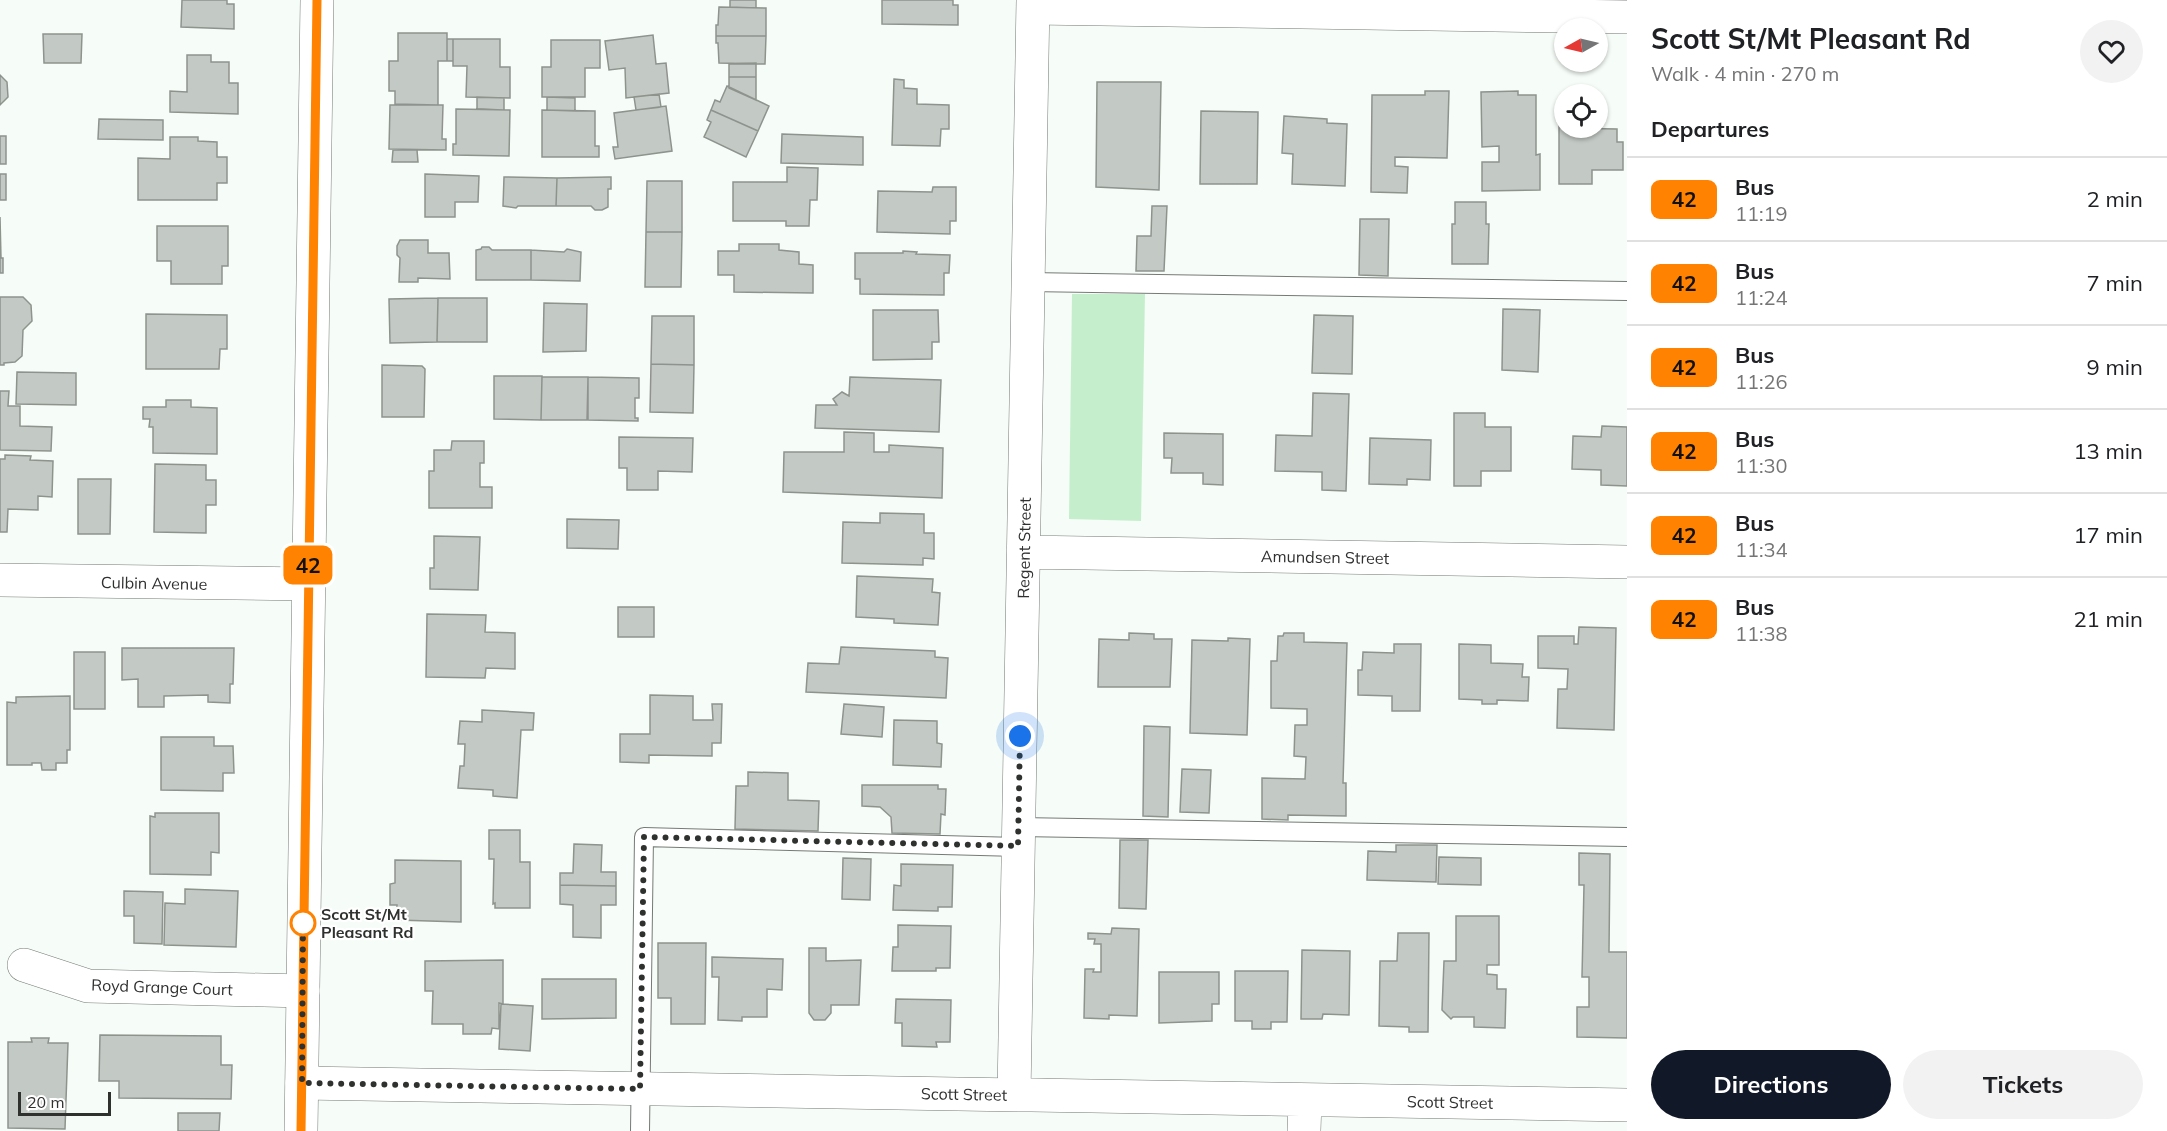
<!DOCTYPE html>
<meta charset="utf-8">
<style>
body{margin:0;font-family:Mulish,sans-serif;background:#f2f2f2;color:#202124;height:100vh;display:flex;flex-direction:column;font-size:22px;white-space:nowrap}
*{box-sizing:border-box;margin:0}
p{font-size:20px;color:#757577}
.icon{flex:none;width:33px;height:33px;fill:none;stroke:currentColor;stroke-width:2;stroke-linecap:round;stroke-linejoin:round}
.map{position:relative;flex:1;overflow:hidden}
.sheet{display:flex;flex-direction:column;background:#fff;width:540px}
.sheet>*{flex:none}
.badge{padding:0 12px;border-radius:9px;font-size:21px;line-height:39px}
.needle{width:39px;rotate:262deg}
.buttons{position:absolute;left:1554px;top:18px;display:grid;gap:12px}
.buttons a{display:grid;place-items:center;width:54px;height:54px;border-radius:50%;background:#fff;box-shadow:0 2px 4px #0004;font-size:30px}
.scale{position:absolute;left:18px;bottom:15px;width:93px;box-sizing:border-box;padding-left:6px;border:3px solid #2f312f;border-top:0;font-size:16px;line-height:21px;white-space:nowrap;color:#2f312f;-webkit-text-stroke:4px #fff;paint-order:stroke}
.you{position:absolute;width:30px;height:30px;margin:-15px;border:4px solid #fff;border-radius:50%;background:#1a73e8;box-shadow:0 0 0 9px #1a73e833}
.map>.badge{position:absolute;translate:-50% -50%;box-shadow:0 0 0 3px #fff}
h2{padding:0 24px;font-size:22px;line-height:54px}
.round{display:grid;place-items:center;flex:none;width:63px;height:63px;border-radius:32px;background:#f2f2f2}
.overview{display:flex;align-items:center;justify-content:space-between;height:102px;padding:0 24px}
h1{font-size:28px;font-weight:700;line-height:45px}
.action{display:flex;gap:12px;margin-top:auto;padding:12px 24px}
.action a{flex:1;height:69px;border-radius:36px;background:#111827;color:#fff;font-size:24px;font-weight:700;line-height:69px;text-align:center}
.action a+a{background:#f2f2f2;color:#202124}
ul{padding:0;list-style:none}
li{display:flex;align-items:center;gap:18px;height:84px;padding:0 24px;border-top:2px solid #e0e0e0}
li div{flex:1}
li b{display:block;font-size:22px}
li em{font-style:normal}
li .badge{min-width:66px;font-weight:700;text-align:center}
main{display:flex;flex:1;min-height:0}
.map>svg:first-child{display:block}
.green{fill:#c5efcc}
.building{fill:#c3c9c4;stroke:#8e938e;stroke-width:1.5}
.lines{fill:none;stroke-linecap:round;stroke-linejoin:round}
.service-casing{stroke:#757a76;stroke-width:20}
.minor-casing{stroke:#757a76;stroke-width:34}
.tertiary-casing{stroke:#757a76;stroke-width:34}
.service{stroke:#fff;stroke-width:18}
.minor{stroke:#fff;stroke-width:33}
.tertiary{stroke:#fff;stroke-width:33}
.line-casing{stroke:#fff;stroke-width:14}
.line{stroke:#ff8200;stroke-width:9}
.walk{stroke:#2f312f;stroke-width:6;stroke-dasharray:0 10.8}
.stop-dot{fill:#fff;stroke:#ff8200;stroke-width:3}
.labels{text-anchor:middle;stroke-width:4.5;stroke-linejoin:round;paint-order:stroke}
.street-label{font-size:16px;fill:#2f312f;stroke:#fff}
.stop-label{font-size:16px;font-weight:bold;fill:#2f312f;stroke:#fff;text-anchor:start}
</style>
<main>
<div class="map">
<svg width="1627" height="1131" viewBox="0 0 1627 1131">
<rect width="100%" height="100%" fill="#f6fcf7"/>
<path class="green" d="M1072,294H1145L1141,521L1069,519Z"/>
<path class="building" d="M182,0H227V4H234V29L181,27Z
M730,0H756V8L730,7Z
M882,0H953V5H958V25L882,24Z
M719,7L766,8V36H716V25H718Z
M398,33H447V61H438V105L395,104V91H389V61H398Z
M43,34H82L81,63H44Z
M653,35L656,64L666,63L669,93L626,98L625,68L609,70L605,41Z
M716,36H766L765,64L719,63L718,43H716Z
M447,39H453V61H447Z
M453,39H500V67H510V98L466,97L467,66H453Z
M551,40H600V68H585V97H542V67H551Z
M187,55H211V62H229V83H238V114L170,112V91L187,92Z
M756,63V77H729V64Z
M0,75L7,82L8,97L0,105Z
M729,77H756V100L729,88Z
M894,79L904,80V88L917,89V104L949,105V129H941L940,146L892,145Z
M1097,82H1161L1159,190L1096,187Z
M727,86L769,106L758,131L711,110L715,100L720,102Z
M1425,91H1449L1447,158L1395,157V166L1408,167L1407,193L1371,192L1372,95H1425Z
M1518,91V95H1536V155L1540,154V190L1482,191V162H1499V146L1482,147L1481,92Z
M659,94L661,107L636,110L634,97Z
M477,97L504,98V110L477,109Z
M547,97L575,98V111L547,110Z
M390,105H443L442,139H446V150L389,149Z
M666,106L672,151L615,159L613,147H618L614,113Z
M1559,108H1564V128L1617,129V142H1623V170H1592V184H1559Z
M456,109L510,110L509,156L453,155V144H456Z
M542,110L595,111V146H599V157H542Z
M711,110L758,131L746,157L704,137L711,122L707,120Z
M1201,111L1258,112L1257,184H1200Z
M1284,116L1327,119V123L1347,124L1345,186L1292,184L1293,154L1282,153Z
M99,119L163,120V140L98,139Z
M782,134L863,137V165L781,163Z
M0,136H6V164H0Z
M170,137H198V141L217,142V157H227V183H217V200H138V158L170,159Z
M393,150H417L418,162H392Z
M787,167L818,168L817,200H810L809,226H786V221H733V182H787Z
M0,174H6V200H0Z
M425,174L479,176L478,202H455V217H425Z
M504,177L557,178L556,206H518L516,208L503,206Z
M609,177H611V189H608V207L602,210H595L591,206H556L557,178Z
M647,181H682V232H646Z
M933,187H956V221H950V234L877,232L878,191L932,192Z
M1455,202H1486V224H1489L1488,264H1452V224H1455Z
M1152,206H1167L1164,271H1136L1137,236H1151Z
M0,217L1,258H3V273H0Z
M1360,219H1389L1388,276L1359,275Z
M157,226H228V266H222V284H171V261H157Z
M646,232H682L681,287H645Z
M400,240H428V253H449L450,279L418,278V282H399L400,258L397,255V246Z
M739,244H779V250L799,252V264L813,265V293L734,292V275H718V251H739Z
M482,247H489L492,250H531V280H476V250L481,249Z
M567,249L581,252L580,281L531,280V250L564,252Z
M903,251L917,252L916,254L950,255L949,273H944V295L860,294V279H855V253H903Z
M0,297H23L31,305L32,321L23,330L22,356L15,362L4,363V365H0Z
M438,298H487V342H437Z
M438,298L437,342L390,343L389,299Z
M544,303L587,304L586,351L543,352Z
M1503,309L1540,310L1538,372L1502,370Z
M873,310H938L939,342H932V359L873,360Z
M146,314L227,315V349H220L219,369H146Z
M1314,315L1353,316L1352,374L1312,373Z
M652,316H694V365L651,364Z
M651,364L694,365L693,413L650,412Z
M382,365L422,366L425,369L424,417H382Z
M17,372L76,373V405L16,404Z
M494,376H542L541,420L494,419Z
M542,377H588L587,420H541Z
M588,377L639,378V398H635V418H638V421L588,420Z
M850,377L941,380L939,432L815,428L816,405H837L833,399L842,392L849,396Z
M0,391H9L8,406H20V426L52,427L51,451L0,450Z
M1313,393L1349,394L1346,491L1322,490V472L1275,471L1276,435L1312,436Z
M166,400H191V407L217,408V454L153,453V427H149L150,419H143V407H166Z
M1454,413H1485V427H1511V471H1481V486H1454Z
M1602,426L1627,427V486L1601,485V470L1572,469L1573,436L1601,437Z
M844,432L874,433V452H889V445L943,448L942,498L783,492L784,452H844Z
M1164,433L1223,434V485L1203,484V473H1171L1172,458H1164Z
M619,437L693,438L692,472L658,471V490H627V468H619Z
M1370,438L1431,440L1430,480L1407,479V485L1369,484Z
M452,441H484V463H480V487H492V508H429V471H434V450H451Z
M5,455L31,456L30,460L53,461L52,497L38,496V510L8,509L7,532H0V459H5Z
M155,464L206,465V480H216V505H206V533L154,532Z
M78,479H111L110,534H78Z
M880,513L924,514V533H934V559L923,558V565L842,563L843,522L880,523Z
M567,519L619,520L618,549L567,548Z
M434,536L480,537L478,590L430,589V568H434Z
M857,576L933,579L932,592L940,593L938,625L894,623V619L856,617Z
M618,607H654V637H618Z
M427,614L486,615L485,632L515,633V669L486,668L485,678L426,677Z
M1579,627L1616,628L1614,730L1557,728L1558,689H1567L1568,669L1538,668V636H1574V644H1578Z
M1129,633L1154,634V639H1172L1170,687H1098L1099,639L1129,640Z
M1284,633H1304V642L1347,643L1343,783H1346V816L1288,815V820L1262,819V778L1305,779L1306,757L1294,756L1295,725H1307V709L1271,708V661H1277L1278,636H1283Z
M1228,638L1250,639L1247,735L1190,733L1192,640L1228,641Z
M1394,644H1421L1420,711H1392V696L1358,695V670H1362L1363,652L1394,653Z
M1459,644L1491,645V663L1523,664L1522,677H1529L1528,701L1497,700V704H1482V700L1459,699Z
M841,647L935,651V657L948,658L946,698L806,692L808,663L839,664Z
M122,648H234L233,684H230V703L208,702V695L164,696V707H138V679L122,680Z
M74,652H105V709H74Z
M650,695L693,696V720H713L712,704H722L721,743H712V756L649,755V763L620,762V734H650Z
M70,696V750H67V763H56V770H42L41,763H32V765H7V702L16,703V697Z
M844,704L884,707L882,737L841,734Z
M482,710L534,713L533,730H521L517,798L493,796V790L458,788L460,766H464L465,744H458L460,721L482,722Z
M894,720L937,721V743L942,744L941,767L893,765Z
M1144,726L1170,727L1168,817L1143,816Z
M161,737H214V746H233L234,773H223V791L161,790Z
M1182,769L1211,770L1209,813L1180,812Z
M748,772L788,773V800L819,801L818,831L735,829L736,786H748Z
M862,785H938V789H946L945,815L941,814L940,834L892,833L891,817L880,807L862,806Z
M155,813H219V853L211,852V875L150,874V816L155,817Z
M489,830H520V862H530V908H495V903L493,904L494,859H489Z
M1120,840H1148L1146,909L1119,908Z
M574,844L602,845L601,872H616V886L560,885V873H573Z
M1396,845H1437L1436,882L1367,880L1368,851L1396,852Z
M1579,853L1610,854L1609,952H1627V1038L1577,1037V1007H1589V977H1582L1584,885H1579Z
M1439,857L1481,858V885L1438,884Z
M843,858L871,859L870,900L842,899Z
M395,860L461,861V922L397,920V905H390V884L395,883Z
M901,864L953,865L952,907H938V911L893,910L894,885L901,886Z
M560,885L616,886V905H601V938L573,937V905L560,904Z
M185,889L238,891L236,947L164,945L165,903L185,904Z
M124,891L163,892L162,944L134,943V916H124Z
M1456,916H1499V965H1487V974L1497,975V989H1506L1505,1028L1474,1027V1017H1453L1451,1019L1442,1010L1444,961H1456Z
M898,925L951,926L950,968H936V971H892L893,947H898Z
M1112,928L1139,929L1137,1016L1109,1015V1019L1084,1018L1085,969H1094L1093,972H1101V944H1094L1095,939H1088V933L1111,934Z
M1398,933H1429L1428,1032H1409V1027L1379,1026L1380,961H1397Z
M658,943H706L705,1024H671V998H658Z
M809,948H826V961L861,960L859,1005H831V1013L825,1020H814L809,1013Z
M1302,950L1350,951L1349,1015L1323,1014L1322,1019H1301Z
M712,957L783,959L782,990L767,989V1017H742V1021L718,1020L719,977H712Z
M503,960V1004L499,1003V1029L492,1028L491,1034H463V1024H432L433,991H425V961Z
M1235,971H1288L1287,1022H1271V1029H1252V1021H1235Z
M1159,972H1219V1004H1212V1021L1159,1023Z
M542,979H616V1018L542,1019Z
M896,999L951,1000L950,1042H936L937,1047L902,1046V1023H895Z
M501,1004L533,1006L530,1051L499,1049Z
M100,1035L221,1036V1065H232L231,1099L119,1098V1081H99Z
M31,1038H49L48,1043H68L65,1129L8,1128V1042H32Z
M178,1113H220L219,1131H178Z"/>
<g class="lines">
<defs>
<path id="service" d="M1028,282L1627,291
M1019,827L1627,837
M640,1131L644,837L1018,847"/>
<path id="minor" d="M1033,8L1627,17
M1023,552L1627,562
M0,580L308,584
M24,965L88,986L303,991
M302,1083L1627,1105
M1014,1095L1033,0
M1304,1131L1305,1100"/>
<path id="tertiary" d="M301,1131L317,0"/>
</defs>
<use href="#service" class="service-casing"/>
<use href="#minor" class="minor-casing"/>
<use href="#tertiary" class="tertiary-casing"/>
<use href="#service" class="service"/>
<use href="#minor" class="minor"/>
<use href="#tertiary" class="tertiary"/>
</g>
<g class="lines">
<defs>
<path id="line" d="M301,1131L317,0"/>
</defs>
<use href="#line" class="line-casing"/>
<use href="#line" class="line"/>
<path class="walk" d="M303,923V920L302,1083L640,1089L644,837L1018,846L1020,736"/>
</g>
<circle class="stop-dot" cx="303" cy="923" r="12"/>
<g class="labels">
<g class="street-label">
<text transform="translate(1024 548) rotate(-89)" y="6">Regent Street</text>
<text transform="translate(1325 557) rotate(1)" y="6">Amundsen Street</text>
<text transform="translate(154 583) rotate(1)" y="6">Culbin Avenue</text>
<text transform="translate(162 987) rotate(2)" y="6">Royd Grange Court</text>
<text transform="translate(964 1094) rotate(1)" y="6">Scott Street</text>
<text transform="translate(1450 1102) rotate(1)" y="6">Scott Street</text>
</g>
<g class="stop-label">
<text x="321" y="920">Scott St/Mt<tspan x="321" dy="18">Pleasant Rd</tspan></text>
</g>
</g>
</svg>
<div class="buttons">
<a><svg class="needle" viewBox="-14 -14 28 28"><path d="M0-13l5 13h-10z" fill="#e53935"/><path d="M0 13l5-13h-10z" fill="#757577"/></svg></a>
<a><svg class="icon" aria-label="locate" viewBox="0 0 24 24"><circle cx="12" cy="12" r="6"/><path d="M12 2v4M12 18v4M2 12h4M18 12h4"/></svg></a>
</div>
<div class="scale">20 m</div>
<div class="you" style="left:1020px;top:736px"></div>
<b class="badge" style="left:308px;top:565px;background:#ff8200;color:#111">42</b>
</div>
<section class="sheet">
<div class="overview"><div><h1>Scott St/Mt Pleasant Rd</h1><p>Walk · 4 min · 270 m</p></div><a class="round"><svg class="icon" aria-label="heart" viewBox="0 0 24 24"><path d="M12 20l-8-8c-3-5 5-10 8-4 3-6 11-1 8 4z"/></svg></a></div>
<h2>Departures</h2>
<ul>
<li><span class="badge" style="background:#ff8200;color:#111">42</span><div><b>Bus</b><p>11:19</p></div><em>2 min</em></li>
<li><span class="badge" style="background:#ff8200;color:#111">42</span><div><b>Bus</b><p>11:24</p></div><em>7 min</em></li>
<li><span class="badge" style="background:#ff8200;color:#111">42</span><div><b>Bus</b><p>11:26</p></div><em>9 min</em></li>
<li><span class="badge" style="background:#ff8200;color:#111">42</span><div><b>Bus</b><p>11:30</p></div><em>13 min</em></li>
<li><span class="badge" style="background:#ff8200;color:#111">42</span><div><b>Bus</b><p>11:34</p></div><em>17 min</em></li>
<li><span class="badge" style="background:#ff8200;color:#111">42</span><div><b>Bus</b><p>11:38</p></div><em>21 min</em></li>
</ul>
<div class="action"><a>Directions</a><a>Tickets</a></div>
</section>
</main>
